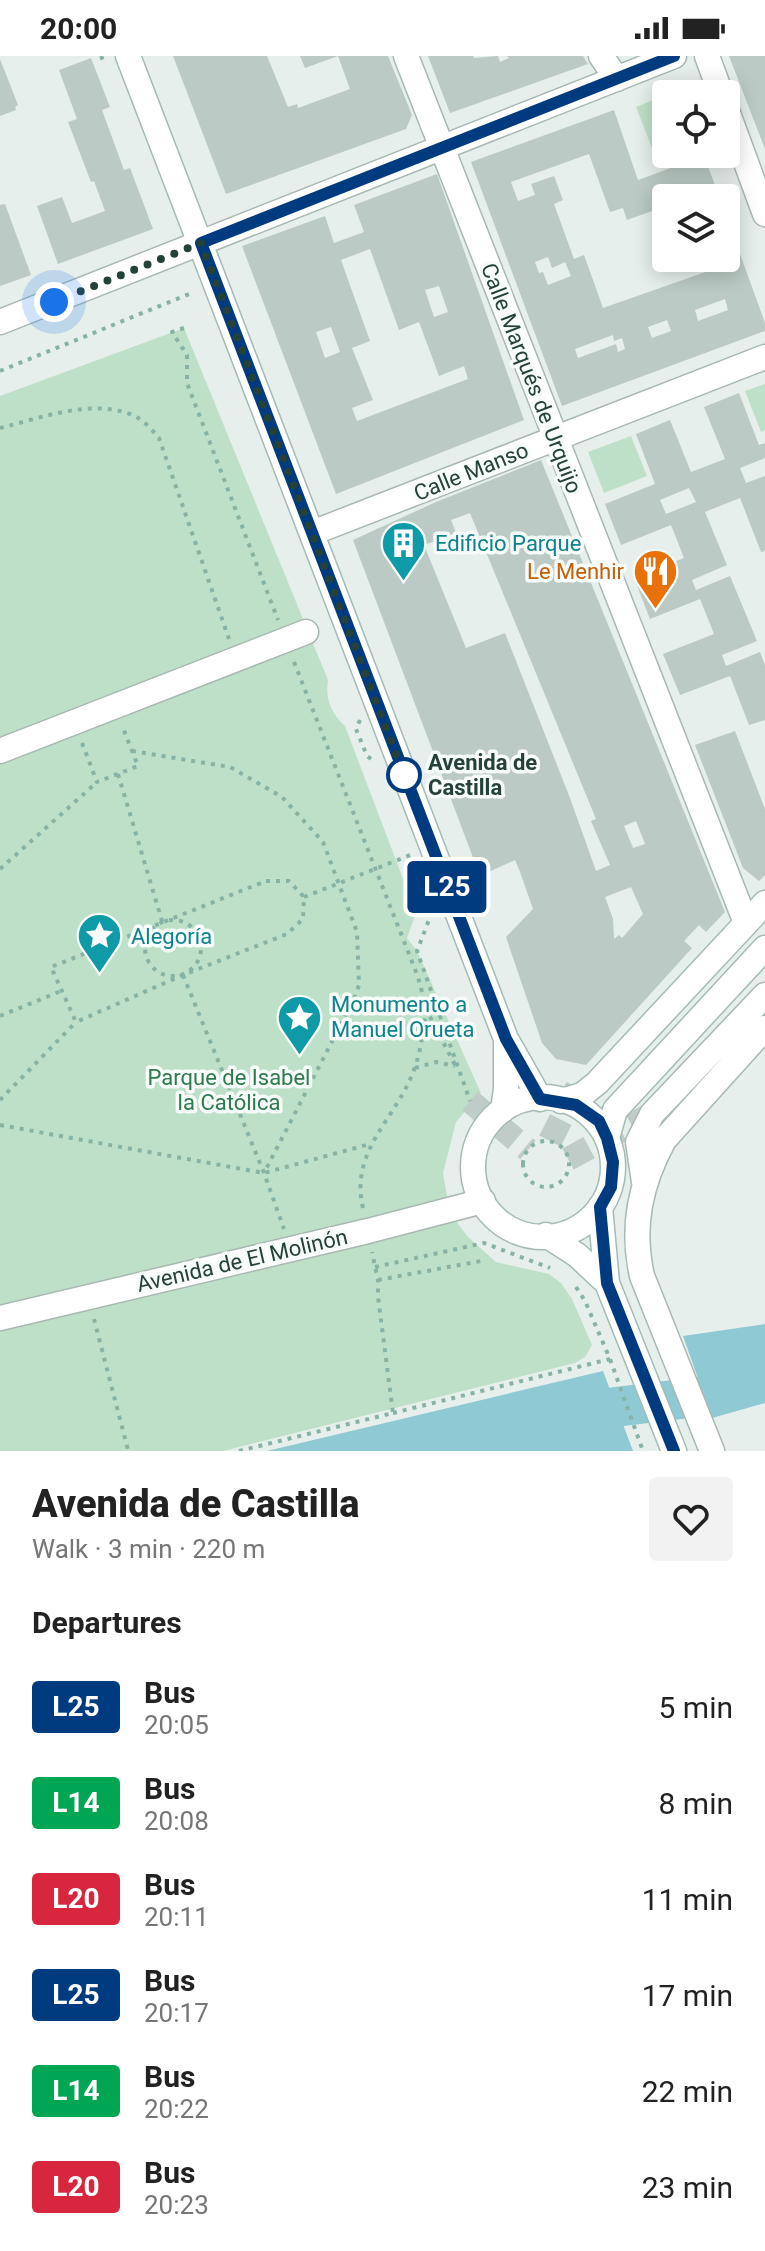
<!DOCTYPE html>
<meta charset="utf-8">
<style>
body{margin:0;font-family:Roboto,sans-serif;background:#f2f2f2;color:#222;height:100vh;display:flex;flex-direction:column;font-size:30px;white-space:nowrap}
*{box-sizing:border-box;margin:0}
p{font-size:26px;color:#767676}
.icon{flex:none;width:44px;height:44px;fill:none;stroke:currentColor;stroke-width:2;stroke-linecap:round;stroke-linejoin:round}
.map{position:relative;height:1395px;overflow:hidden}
.sheet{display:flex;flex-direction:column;background:#fff;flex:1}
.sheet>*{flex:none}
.badge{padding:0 16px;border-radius:6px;font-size:28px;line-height:52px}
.tools{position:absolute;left:652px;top:24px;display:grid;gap:16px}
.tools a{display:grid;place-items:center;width:88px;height:88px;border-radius:8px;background:#fff;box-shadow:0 4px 20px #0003;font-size:40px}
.you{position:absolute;width:40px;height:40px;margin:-20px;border:6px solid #fff;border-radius:50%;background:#1a73e8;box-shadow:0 0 0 12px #1a73e833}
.map>.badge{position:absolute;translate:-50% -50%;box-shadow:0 0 0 4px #fff}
h2{padding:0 32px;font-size:30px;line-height:72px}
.round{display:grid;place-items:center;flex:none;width:84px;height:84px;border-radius:8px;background:#f2f2f2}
.summary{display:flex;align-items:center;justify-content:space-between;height:136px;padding:0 32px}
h1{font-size:38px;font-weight:800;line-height:60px}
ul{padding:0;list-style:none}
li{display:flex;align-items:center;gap:24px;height:96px;padding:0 32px}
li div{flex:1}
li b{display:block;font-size:30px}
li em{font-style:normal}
li .badge{min-width:88px;font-weight:700;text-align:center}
.status{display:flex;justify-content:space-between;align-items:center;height:56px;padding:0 40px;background:#fff;direction:ltr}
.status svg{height:22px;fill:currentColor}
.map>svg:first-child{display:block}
.green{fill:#bfe0c8}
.water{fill:#8ec9d4}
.pier{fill:#e6efeb}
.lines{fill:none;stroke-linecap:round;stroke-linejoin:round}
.river{stroke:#8ec9d4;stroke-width:40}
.building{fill:#bbcac4;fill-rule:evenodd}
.street-tunnel{stroke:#bfccc8;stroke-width:24;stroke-dasharray:24 12;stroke-linecap:butt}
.street-casing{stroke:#a8b8b2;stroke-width:27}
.secondary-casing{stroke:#a4bbb3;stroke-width:27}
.path{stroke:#86b3a5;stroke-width:4;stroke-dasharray:4 6;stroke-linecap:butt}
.street{stroke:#fff;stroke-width:24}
.secondary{stroke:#fff;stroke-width:24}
.line-casing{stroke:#fff;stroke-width:18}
.line{stroke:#003b80;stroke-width:12}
.walk{stroke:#24423a;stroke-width:8;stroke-dasharray:0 14.4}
.stop-dot{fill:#fff;stroke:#003b80;stroke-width:4}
.labels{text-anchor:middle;stroke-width:7;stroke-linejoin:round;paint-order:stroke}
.street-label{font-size:22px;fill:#24423a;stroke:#f7fbf9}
.culture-label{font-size:22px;fill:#0d838f;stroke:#f7fbf9;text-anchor:start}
.food-label{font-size:22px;fill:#c56008;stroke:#f7fbf9;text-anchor:end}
.stop-label{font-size:22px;font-weight:bold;fill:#24423a;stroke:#f7fbf9;text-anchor:start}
.park-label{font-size:22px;fill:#2d7a4b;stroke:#f7fbf9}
</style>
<div class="status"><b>20:00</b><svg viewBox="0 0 49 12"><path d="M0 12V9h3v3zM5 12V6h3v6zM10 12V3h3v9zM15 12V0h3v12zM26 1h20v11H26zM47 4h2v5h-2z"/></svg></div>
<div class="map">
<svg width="765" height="1395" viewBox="0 0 765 1395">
<rect width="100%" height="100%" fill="#e6efeb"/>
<path class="green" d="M666,39V86L652,92L636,51Z
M184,272L328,624C325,643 331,657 345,670L416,857L407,882L417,895L481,1037L456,1066L443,1117L450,1157L468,1181L496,1206L549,1218L561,1227L572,1243L592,1289L585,1301L575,1307L223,1395H0V340Z
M765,328V374L761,376L745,335Z
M631,380L647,420L604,437L588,396Z"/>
<path class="water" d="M765,1268V1347L712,1362L683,1280Z
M603,1315L633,1395H267Z"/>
<path class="pier" d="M603,1311L607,1313L637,1395H635L616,1351Z"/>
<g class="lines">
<path class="river" d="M562,1364L615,1351L706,1340"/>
</g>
<path class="building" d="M173,0H267L288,51L297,48L298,52L350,33L338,0H388L412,59L406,73L226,138Z
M300,0H338L305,12Z
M428,0H473L474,2L498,0L500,6L509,2L507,0H583L588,8L450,57Z
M729,0H765V93Z
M91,2L110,51L102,54L124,114L130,112L153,173L58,208L37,150L62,141L72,167L105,155L94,125L91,126L68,66L77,63L59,14Z
M0,3L18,49L15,51L16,54L0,60Z
M614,54L638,124L704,100L720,142H666V150L627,164L623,152L610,156L589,98L511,126L518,145L535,139L531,128L554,120L563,144L554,148L574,203L584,199L603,252L714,213L711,204L690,212L687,202H726V159L765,267V275L562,350L471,106ZM548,201L552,212L565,206L571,220L548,229L543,216L539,217L535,206ZM725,243L728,254L698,265L695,254ZM667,264L671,275L652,282L648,271ZM613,279L614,285L622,282L625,293L618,296L616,288L578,302L575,293Z
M437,118L524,364L336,438L242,190L325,160L334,187L364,176L354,149ZM370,193L399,274L419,266L439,320L464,310L468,323L357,365L352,352L373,344L352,292L370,285L341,204ZM439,230L448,256L434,261L425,234ZM331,271L340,296L325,302L316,276Z
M5,148L31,219L0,230V149Z
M739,337L759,389L765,387V402L740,412L746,427L765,420V495L761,496L740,442L705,456L727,509L692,524L696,534L730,520L757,585L722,599L726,610L760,596L765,609V664L749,669L730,620L680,639L663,598L714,578L700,543L650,563L634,522L684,502L671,469L621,489L605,448L655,428L636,378L670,364L691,416L725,403L704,351ZM689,432L696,446L666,458L660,444Z
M541,404L725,856L706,876L699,869L684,885L692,892L586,1009L556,1003L542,987L506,881L533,853L520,816L515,804L480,820L353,484L436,446ZM470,457L596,763L591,765L610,809L596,815L570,742L505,577L466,592L424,489L456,477L451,464ZM636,765L645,788L633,792L624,770ZM631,831L643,858L622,882L619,879L614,883L613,863L605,841Z
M735,675L765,753V819L759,825L743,812L695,689Z"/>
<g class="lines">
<path class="street-tunnel" d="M470,1045L528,1094
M550,1085L579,1028
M568,1103L652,1058"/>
<defs>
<path id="street" d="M406,0L746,867
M601,0L617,23
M707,0L721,38
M726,52L765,158
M0,266L674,0
M312,477L765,301
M0,695L306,576
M644,1126L638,1086L652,1058L765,939
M0,1262L368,1175L483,1145
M712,1395L642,1220C631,1171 640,1128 664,1084L765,972"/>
<path id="secondary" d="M128,0L506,983L540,1043
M473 1111a70 70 0 1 1 140 0a70 70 0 1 1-140 0Z
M561,1045L582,1039L597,1027L765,847
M503,1054L506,1033V986
M607,1082L615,1054L765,892
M600,1151L607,1227L674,1395
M546,1179L577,1199L607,1227"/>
</defs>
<use href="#street" class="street-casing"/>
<use href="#secondary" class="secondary-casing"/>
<path class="path" d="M101,0L105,9
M184,272L172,276L187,299V327L278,564
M0,315L194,236
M0,372C41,362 89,343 130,358C142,362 151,373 159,382L229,583
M294,606L418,921L427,955L455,1009
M360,664L356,673L367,700L374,705
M82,687L97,726L138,710L123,672
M132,695L230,711L282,741L323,786L357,876L359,929L354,943L264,1117
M118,718L162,865
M0,813L96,727
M266,825H289L304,841L303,863L287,878L183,919L76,966L51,911Z
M304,841L413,798
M432,856L417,895L470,1045
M145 892a28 28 0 1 1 56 0a28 28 0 1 1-56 0Z
M183,919L264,1117L284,1173
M0,960L61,935
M415,1012L436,1006L455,1010
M0,1044L76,966
M0,1069L264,1117L370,1088
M523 1108a23 23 0 1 1 46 0a23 23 0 1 1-46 0Z
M363,1152C349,1093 398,1062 415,1011C421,994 423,974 426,957
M375,1211L484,1187L550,1212
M378,1224L481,1205
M576,1231L585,1245L610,1303L643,1395
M94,1263L128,1394
M393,1357L610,1303
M239,1395L393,1357L378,1241V1224L372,1196"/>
<use href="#street" class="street"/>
<use href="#secondary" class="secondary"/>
</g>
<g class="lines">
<defs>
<path id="line" d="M674,0L201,187L506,983L540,1043L576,1049L599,1065L607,1082L613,1106L611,1131L600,1151L607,1227L674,1395"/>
</defs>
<use href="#line" class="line-casing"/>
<use href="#line" class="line"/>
<path class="walk" d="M54,246L201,187L404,719"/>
</g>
<defs>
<symbol id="building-pin" viewBox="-11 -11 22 30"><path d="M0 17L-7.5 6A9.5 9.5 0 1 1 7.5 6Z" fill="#0f9aa8" stroke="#f7fbf9"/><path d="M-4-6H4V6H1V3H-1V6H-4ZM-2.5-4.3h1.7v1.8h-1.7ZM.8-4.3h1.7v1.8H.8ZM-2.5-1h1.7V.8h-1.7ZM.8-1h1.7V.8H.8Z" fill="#fff"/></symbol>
<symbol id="restaurant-pin" viewBox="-11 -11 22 30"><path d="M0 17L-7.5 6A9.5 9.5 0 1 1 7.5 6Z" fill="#e8710a" stroke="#f7fbf9"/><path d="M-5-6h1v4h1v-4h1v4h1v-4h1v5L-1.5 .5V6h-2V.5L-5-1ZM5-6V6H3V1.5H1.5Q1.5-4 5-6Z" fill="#fff"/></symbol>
<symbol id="sight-pin" viewBox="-11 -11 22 30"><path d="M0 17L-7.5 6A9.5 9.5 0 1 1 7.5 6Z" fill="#0f9aa8" stroke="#f7fbf9"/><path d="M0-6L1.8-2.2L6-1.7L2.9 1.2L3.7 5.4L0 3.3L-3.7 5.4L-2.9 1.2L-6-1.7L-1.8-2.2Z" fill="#fff"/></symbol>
</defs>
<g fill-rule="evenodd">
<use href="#building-pin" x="378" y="462" width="51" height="69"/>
<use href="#restaurant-pin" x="630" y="490" width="51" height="69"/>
<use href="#sight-pin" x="74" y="854" width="51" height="69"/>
<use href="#sight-pin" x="274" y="936" width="51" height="69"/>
</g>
<circle class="stop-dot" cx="404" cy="719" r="16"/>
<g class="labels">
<g class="street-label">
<text transform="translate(532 322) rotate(69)" y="8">Calle Marqués de Urquijo</text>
<text transform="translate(471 415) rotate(-22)" y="8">Calle Manso</text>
<text transform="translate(242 1204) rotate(-13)" y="8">Avenida de El Molinón</text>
</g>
<g class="culture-label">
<text x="435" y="495">Edificio Parque</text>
<text x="131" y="888">Alegoría</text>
<text x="331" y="956">Monumento a<tspan x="331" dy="25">Manuel Orueta</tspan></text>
</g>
<g class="food-label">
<text x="624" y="523">Le Menhir</text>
</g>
<g class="stop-label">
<text x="428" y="714">Avenida de<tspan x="428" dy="25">Castilla</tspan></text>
</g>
<g class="park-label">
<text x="229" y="1029">Parque de Isabel<tspan x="229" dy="25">la Católica</tspan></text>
</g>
</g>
</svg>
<div class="tools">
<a><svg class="icon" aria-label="locate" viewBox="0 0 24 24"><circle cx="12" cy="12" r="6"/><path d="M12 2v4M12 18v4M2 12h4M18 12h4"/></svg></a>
<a><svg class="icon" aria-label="layers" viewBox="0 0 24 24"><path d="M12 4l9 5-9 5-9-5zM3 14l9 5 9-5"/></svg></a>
</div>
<div class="you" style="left:54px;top:246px"></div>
<b class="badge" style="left:447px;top:831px;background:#003b80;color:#fff">L25</b>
</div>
<section class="sheet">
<div class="summary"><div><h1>Avenida de Castilla</h1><p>Walk · 3 min · 220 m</p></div><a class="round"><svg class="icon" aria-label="heart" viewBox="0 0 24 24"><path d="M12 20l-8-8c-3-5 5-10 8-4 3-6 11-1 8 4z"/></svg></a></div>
<h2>Departures</h2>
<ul>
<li><span class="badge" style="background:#003b80;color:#fff">L25</span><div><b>Bus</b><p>20:05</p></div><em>5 min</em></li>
<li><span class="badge" style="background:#00a651;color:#fff">L14</span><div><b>Bus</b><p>20:08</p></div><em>8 min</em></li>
<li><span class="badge" style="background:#d7263d;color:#fff">L20</span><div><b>Bus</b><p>20:11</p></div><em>11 min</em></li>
<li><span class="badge" style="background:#003b80;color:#fff">L25</span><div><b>Bus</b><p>20:17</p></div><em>17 min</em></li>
<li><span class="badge" style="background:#00a651;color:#fff">L14</span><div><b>Bus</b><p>20:22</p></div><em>22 min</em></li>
<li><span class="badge" style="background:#d7263d;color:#fff">L20</span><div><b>Bus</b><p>20:23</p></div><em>23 min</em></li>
</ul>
</section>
